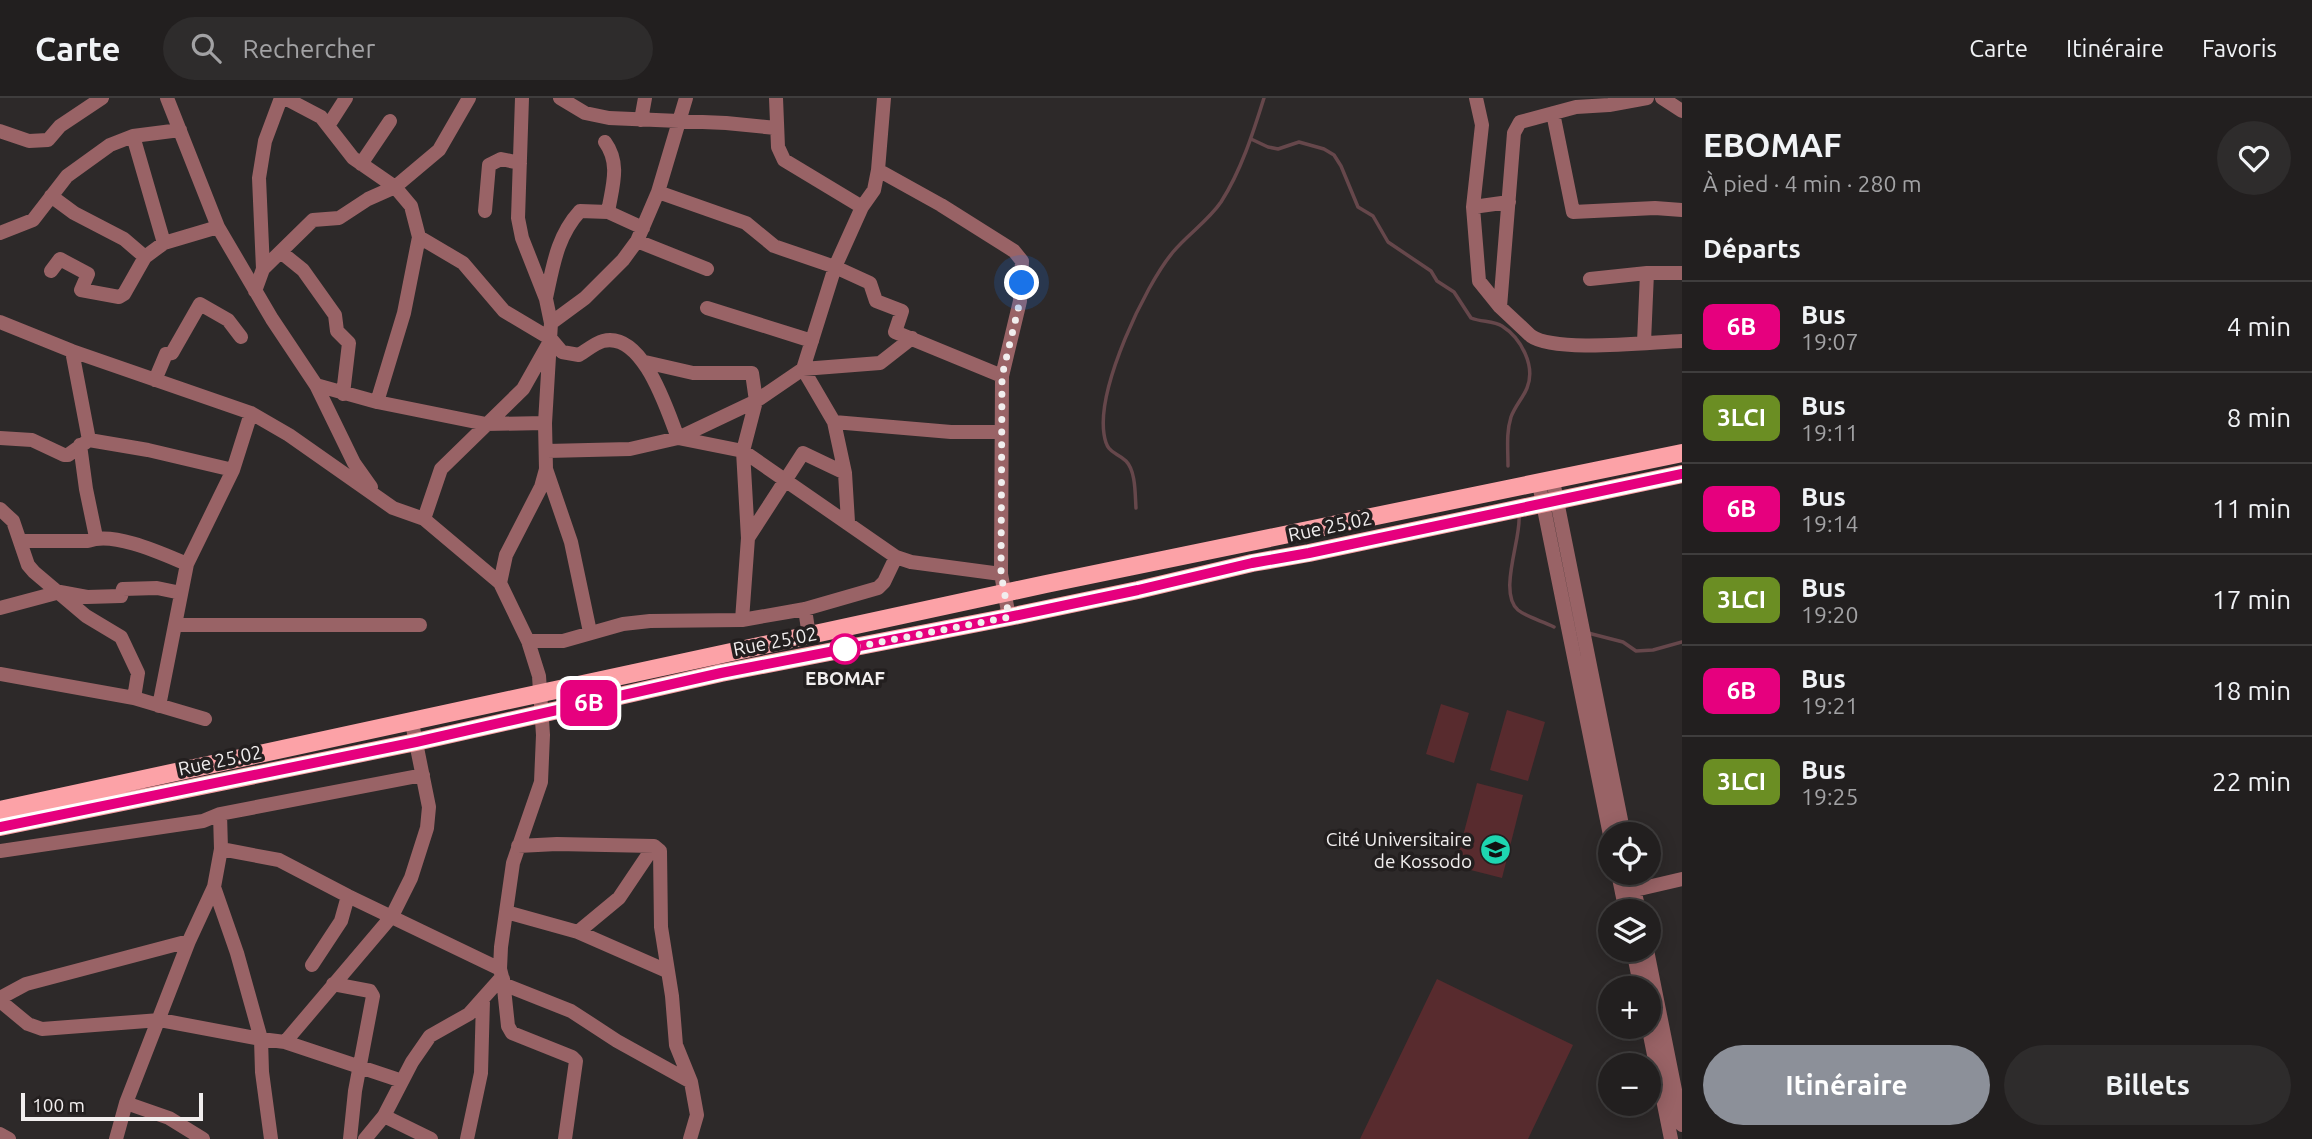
<!DOCTYPE html>
<html lang="fr">
<meta charset="utf-8">
<style>
body{margin:0;font-family:Ubuntu,sans-serif;background:#2e2c2c;color:#f1f3f6;height:100vh;display:flex;flex-direction:column;font-size:26px;white-space:nowrap}
*{box-sizing:border-box;margin:0}
p{font-size:23px;color:#a2a2a4}
.icon{flex:none;width:38px;height:38px;fill:none;stroke:currentColor;stroke-width:2;stroke-linecap:round;stroke-linejoin:round}
.map{position:relative;flex:1;overflow:hidden}
.sheet{display:flex;flex-direction:column;background:#221f1f;width:630px}
.sheet>*{flex:none}
.badge{padding:0 14px;border-radius:10px;font-size:24px;line-height:46px}
.controls{position:absolute;left:1598px;top:724px;display:grid;gap:14px}
.controls a{display:grid;place-items:center;width:63px;height:63px;border-radius:50%;background:#221f1f;box-shadow:0 4px 18px #0003,0 0 0 2px #3f3d3d;font-size:35px}
.scale{position:absolute;left:21px;bottom:18px;width:182px;box-sizing:border-box;padding-left:7px;border:4px solid #f1eeee;border-top:0;font-size:19px;line-height:24px;white-space:nowrap;color:#f1eeee;-webkit-text-stroke:5px #231f1f;paint-order:stroke}
.you{position:absolute;width:35px;height:35px;margin:-18px;border:5px solid #fff;border-radius:50%;background:#1a73e8;box-shadow:0 0 0 10px #1a73e833}
.map>.badge{position:absolute;translate:-50% -50%;box-shadow:0 0 0 4px #fff}
h2{padding:0 21px;font-size:26px;line-height:63px}
.round{display:grid;place-items:center;flex:none;width:74px;height:74px;border-radius:37px;background:#2e2c2c}
.overview{display:flex;align-items:center;justify-content:space-between;height:119px;padding:0 21px}
h1{font-size:33px;font-weight:600;line-height:52px}
.button{display:flex;gap:14px;margin-top:auto;padding:14px 21px}
.button a{flex:1;height:80px;border-radius:42px;background:#8c9099;color:#fff;font-size:28px;font-weight:600;line-height:80px;text-align:center}
.button a+a{background:#2e2c2c;color:#f1f3f6}
ul{padding:0;list-style:none}
li{display:flex;align-items:center;gap:21px;height:91px;padding:0 21px;border-top:2px solid #3f3d3d}
li div{flex:1}
li b{display:block;font-size:26px}
li em{font-style:normal}
li .badge{min-width:77px;font-weight:700;text-align:center}
header{display:flex;align-items:center;gap:42px;box-sizing:border-box;height:98px;padding:0 35px;background:#221f1f;border-bottom:2px solid #3f3d3d}
header strong{font-size:33px}
nav{display:flex;gap:38px;margin-inline-start:auto;font-size:24px}
.search{width:490px;height:63px;background:#2e2c2c;display:flex;align-items:center;gap:18px;box-sizing:border-box;padding:0 24px;border-radius:38px;color:#a2a2a4;font-size:26px}
main{display:flex;flex:1;min-height:0}
.map>svg:first-child{display:block}
.green{fill:#582b2e}
.lines{fill:none;stroke-linecap:round;stroke-linejoin:round}
.stream{stroke:#66474b;stroke-width:3.5}
.street{stroke:#996366;stroke-width:14}
.primary{stroke:#fca2a7;stroke-width:18}
.line-casing{stroke:#fff;stroke-width:16}
.line{stroke:#e6007e;stroke-width:10}
.walk{stroke:#f1eeee;stroke-width:7;stroke-dasharray:0 12.6}
.stop-dot{fill:#fff;stroke:#e6007e;stroke-width:3.5}
.labels{text-anchor:middle;stroke-width:7;stroke-linejoin:round;paint-order:stroke}
.street-label{font-size:19px;fill:#f1eeee;stroke:#231f1f}
.stop-label{font-size:19px;font-weight:bold;fill:#f1eeee;stroke:#231f1f}
.poi-label{font-size:19px;fill:#f1eeee;stroke:#231f1f;text-anchor:end}
</style>
<header>
<strong>Carte</strong>
<div class="search"><svg class="icon" aria-label="search" viewBox="0 0 24 24"><circle cx="10" cy="10" r="6"/><path d="M15 15l6 6"/></svg>Rechercher</div>
<nav><a>Carte</a><a>Itinéraire</a><a>Favoris</a></nav>
</header>
<main>
<div class="map">
<svg width="1682" height="1041" viewBox="0 0 1682 1041">
<rect width="100%" height="100%" fill="#2d2929"/>
<path class="green" d="M1441,606L1469,615L1454,665L1426,656Z
M1507,612L1545,624L1528,683L1490,672Z
M1477,685L1523,697L1502,780L1455,768Z
M1437,881L1573,947L1528,1041H1360Z"/>
<g class="lines">
<path class="stream" d="M1251,41L1268,49L1278,51L1299,44L1324,51L1334,57L1341,68L1358,109L1373,118L1388,144L1431,173L1437,183L1454,194L1471,220C1481,224 1494,223 1502,228C1521,240 1536,268 1527,290C1523,300 1515,308 1511,319C1506,335 1508,351 1508,368
M1136,410C1135,397 1136,373 1126,363C1116,353 1107,357 1104,336C1097,290 1144,189 1173,154C1188,136 1208,123 1221,104C1241,73 1253,35 1264,0
M1519,419C1521,441 1498,495 1518,512C1528,520 1543,523 1554,529
M1588,535L1623,544L1636,553L1653,552L1682,544"/>
<path class="street" d="M167,0L218,129L272,221L316,287L354,365L371,389
M560,0L585,15L609,20L726,25L776,30
M776,0L778,49L784,62L862,109
M1476,0L1482,27L1473,109L1479,183L1500,209L1531,238C1555,255 1650,244 1682,243
M1662,0L1682,13
M1553,15L1573,114L1655,110L1682,112
M641,22L645,0
M328,28L346,0
M0,33L29,43L48,42L60,28L102,0
M133,38L164,145
M605,44C621,66 612,89 608,114
M361,66L390,23
M878,72L941,107L1014,153L1022,163L1020,203L1002,278L1001,476L1009,519
M658,94L746,125L774,148L835,169L870,185L876,203L902,213L895,234L1002,278
M51,98L74,115L124,141L145,159
M1473,109L1509,104
M485,113L489,67L501,61L520,65
M0,135L33,122L67,78L110,47L133,38L180,32
M419,139L463,165L504,213L551,241L562,254L579,257C586,253 595,245 603,243C643,233 667,312 678,340
M637,143L707,171
M282,155L303,172L335,217L337,233L349,245L343,296
M263,171L313,122L339,120L368,101L395,89L353,60L321,19L285,0
M51,173L60,161L88,176L81,192L119,199L124,196L145,159L164,145L218,129
M1590,181L1647,175H1682
M255,193L263,171L259,80L265,43L281,0
M546,200C553,168 557,138 580,113L608,114L643,130
M1500,209L1514,35L1520,24L1576,9L1609,7L1647,0
M707,210L812,243
M0,224L72,253L251,315L289,337L393,410L424,421L500,485L528,543L539,578L543,637L541,684L513,765L501,849L500,871L502,879L469,916L430,938L412,964L384,1018L365,1041
M551,225L585,200L623,162L637,143L658,94L686,0
M1644,244L1647,175
M72,253L89,342
M645,264L693,275H752L756,303L743,353L748,440L742,522
M155,282L166,256L172,255L200,206L228,222L241,239
M316,287L377,304L486,326L545,325
M377,304L404,215L419,139L411,108L395,89L439,52L469,0
M834,324L951,334H1001
M0,340L32,342L64,357H68L89,342L148,352L233,372
M678,340L743,353L896,459L911,464L1001,476
M80,347L86,391L96,439
M547,353L630,351L678,340L756,303L803,271L880,265L912,240
M546,371L571,444L590,534
M1553,383L1624,737
M1539,386L1610,737
M0,411L13,423L28,467L34,474L86,518L121,539L138,575L134,600
M424,421L441,371L523,291L549,245
M848,424L845,375L834,324L803,271L835,169L862,109L874,92L878,72L884,0
M748,440L803,355L845,375
M20,443H88C114,433 163,456 187,466
M500,485L506,457L541,389L546,371L545,325L551,225L546,201L522,140L518,120L522,0
M0,510L60,494L87,499L121,498L123,491L157,490L181,495
M805,511L809,538
M175,527H420
M528,543H563L623,526L650,523L742,522L805,511L878,490L884,484L896,459
M0,576L134,600L205,621
M159,608L187,466L233,372L251,315
M518,748L557,746L654,748L660,753L661,829L672,898L676,947L691,984L697,1017L690,1041
M221,751L279,762L348,798L500,871
M0,753L203,723L220,716
M1618,775L1626,814
M1631,775L1639,814
M1622,795L1682,781
M506,814L578,834L667,873
M578,834L619,800L654,748
M1633,852L1641,891
M1647,852L1682,1027
M312,867L341,823L348,798
M503,881L508,928L512,935L572,959L576,963L565,1041
M333,886L370,893L373,898L355,993L350,1041
M503,886L571,913L617,943L691,984
M0,900L26,886L189,843
M0,903L28,926L42,931L160,922L261,941L237,855L214,789
M1648,927L1671,1041
M285,944L402,983
M126,1005L169,1020L203,1041
M384,1018L431,1041
M0,1036L9,1041
M116,1041L126,1005L189,843L214,789L221,751L220,716L423,677
M271,1041L262,974L261,941L285,944L392,818L411,780L427,730L429,709L412,625
M467,1041L481,975L483,902"/>
<path class="primary" d="M0,712L1046,486L1682,355
M0,729L416,644L721,575L1009,519L1138,492L1252,465L1309,455L1682,376"/>
</g>
<g class="lines">
<defs>
<path id="line" d="M0,729L416,644L721,575L1009,519L1138,492L1252,465L1309,455L1682,376"/>
</defs>
<use href="#line" class="line-casing"/>
<use href="#line" class="line"/>
<path class="walk" d="M845,551L1009,519L1001,476L1002,278L1020,203L1022,185"/>
</g>
<defs>
<symbol id="university-disc" viewBox="-11 -11 22 22"><circle r="9.5" fill="#1ed5b0" stroke="#231f1f"/><path d="M0-5L7-2L0 1L-7-2ZM-4 1L0 2.5L4 1V4Q0 6-4 4Z" fill="#111"/></symbol>
</defs>
<g fill-rule="evenodd">
<use href="#university-disc" x="1478" y="734" width="35" height="35"/>
</g>
<circle class="stop-dot" cx="845" cy="551" r="14"/>
<g class="labels">
<g class="street-label">
<text transform="translate(1330 428) rotate(-12)" y="7">Rue 25.02</text>
<text transform="translate(775 543) rotate(-11)" y="7">Rue 25.02</text>
<text transform="translate(220 662) rotate(-12)" y="7">Rue 25.02</text>
</g>
<g class="stop-label">
<text x="845" y="587">EBOMAF</text>
</g>
<g class="poi-label">
<text x="1472" y="748">Cité Universitaire<tspan x="1472" dy="22">de Kossodo</tspan></text>
</g>
</g>
</svg>
<div class="controls">
<a><svg class="icon" aria-label="locate" viewBox="0 0 24 24"><circle cx="12" cy="12" r="6"/><path d="M12 2v4M12 18v4M2 12h4M18 12h4"/></svg></a>
<a><svg class="icon" aria-label="layers" viewBox="0 0 24 24"><path d="M12 4l9 5-9 5-9-5zM3 14l9 5 9-5"/></svg></a>
<a>+</a>
<a>−</a>
</div>
<div class="scale">100 m</div>
<div class="you" style="left:1022px;top:185px"></div>
<b class="badge" style="left:589px;top:605px;background:#e6007e;color:#fff">6B</b>
</div>
<section class="sheet">
<div class="overview"><div><h1>EBOMAF</h1><p>À pied · 4 min · 280 m</p></div><a class="round"><svg class="icon" aria-label="heart" viewBox="0 0 24 24"><path d="M12 20l-8-8c-3-5 5-10 8-4 3-6 11-1 8 4z"/></svg></a></div>
<h2>Départs</h2>
<ul>
<li><span class="badge" style="background:#e6007e;color:#fff">6B</span><div><b>Bus</b><p>19:07</p></div><em>4 min</em></li>
<li><span class="badge" style="background:#6b8e23;color:#fff">3LCI</span><div><b>Bus</b><p>19:11</p></div><em>8 min</em></li>
<li><span class="badge" style="background:#e6007e;color:#fff">6B</span><div><b>Bus</b><p>19:14</p></div><em>11 min</em></li>
<li><span class="badge" style="background:#6b8e23;color:#fff">3LCI</span><div><b>Bus</b><p>19:20</p></div><em>17 min</em></li>
<li><span class="badge" style="background:#e6007e;color:#fff">6B</span><div><b>Bus</b><p>19:21</p></div><em>18 min</em></li>
<li><span class="badge" style="background:#6b8e23;color:#fff">3LCI</span><div><b>Bus</b><p>19:25</p></div><em>22 min</em></li>
</ul>
<div class="button"><a>Itinéraire</a><a>Billets</a></div>
</section>
</main>
